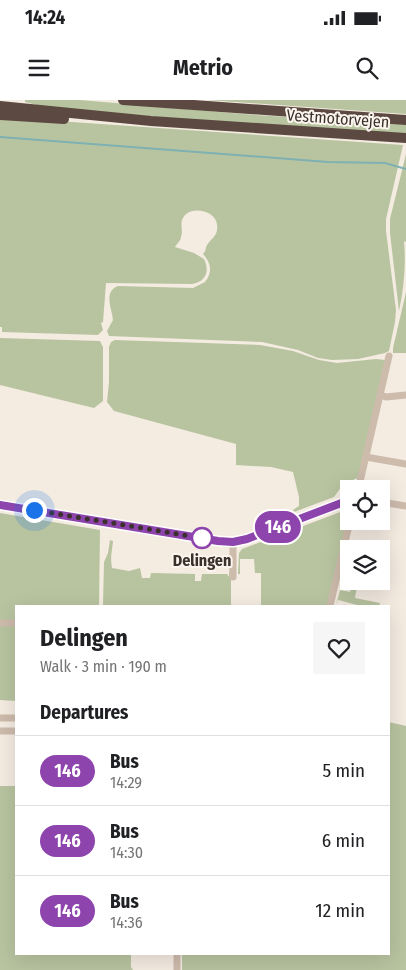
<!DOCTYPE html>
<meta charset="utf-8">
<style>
body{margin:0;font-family:"Fira Sans Condensed",sans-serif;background:#f6f6f6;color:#202124;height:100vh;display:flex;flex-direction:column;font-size:19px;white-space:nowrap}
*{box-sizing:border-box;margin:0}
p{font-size:16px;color:#757577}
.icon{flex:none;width:28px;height:28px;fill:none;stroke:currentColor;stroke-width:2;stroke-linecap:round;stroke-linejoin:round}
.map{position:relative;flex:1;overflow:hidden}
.panel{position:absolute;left:15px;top:505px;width:375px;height:350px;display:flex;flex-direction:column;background:#fff;border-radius:0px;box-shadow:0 5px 20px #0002}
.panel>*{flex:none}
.badge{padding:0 10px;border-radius:16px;font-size:18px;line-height:32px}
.buttons{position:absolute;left:340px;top:380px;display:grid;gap:10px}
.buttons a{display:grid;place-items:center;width:50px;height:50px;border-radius:0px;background:#fff;box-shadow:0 5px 20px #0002;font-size:25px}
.you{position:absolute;width:25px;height:25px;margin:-12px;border:4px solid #fff;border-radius:50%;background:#1a73e8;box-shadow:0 0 0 8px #1a73e833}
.map>.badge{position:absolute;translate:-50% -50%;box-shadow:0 0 0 2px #fff}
h2{padding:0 25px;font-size:19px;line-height:45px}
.round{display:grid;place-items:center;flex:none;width:52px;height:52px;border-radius:0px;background:#f6f6f6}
.head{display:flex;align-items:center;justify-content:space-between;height:85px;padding:0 25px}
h1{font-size:24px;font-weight:700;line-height:38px}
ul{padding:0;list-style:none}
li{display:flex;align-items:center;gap:15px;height:70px;padding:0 25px;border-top:1px solid #e0e0e0}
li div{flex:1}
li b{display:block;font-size:19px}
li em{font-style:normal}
li .badge{min-width:55px;font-weight:700;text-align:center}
.status{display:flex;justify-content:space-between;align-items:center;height:35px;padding:0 25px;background:#fff;direction:ltr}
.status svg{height:14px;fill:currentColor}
header{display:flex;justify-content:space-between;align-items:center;height:65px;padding:0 25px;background:#fff;font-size:22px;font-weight:700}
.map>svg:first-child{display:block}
.green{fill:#b8c4a0}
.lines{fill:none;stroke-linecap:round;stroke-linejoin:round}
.stream{stroke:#7fb0b2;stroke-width:2}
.minor{stroke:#cdbbac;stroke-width:7}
.highway{stroke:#5c4a42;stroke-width:10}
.line-casing{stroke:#fff;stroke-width:11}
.line{stroke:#8e44ad;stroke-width:8}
.walk{stroke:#3b302b;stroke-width:5;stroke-dasharray:0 9}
.stop-dot{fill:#fff;stroke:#8e44ad;stroke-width:2.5}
.labels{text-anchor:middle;stroke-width:4;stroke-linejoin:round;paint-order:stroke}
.street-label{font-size:16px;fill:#3b302b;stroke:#fbf5ee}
.stop-label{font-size:16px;font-weight:bold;fill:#3b302b;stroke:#fbf5ee}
</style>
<div class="status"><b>14:24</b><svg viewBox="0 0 49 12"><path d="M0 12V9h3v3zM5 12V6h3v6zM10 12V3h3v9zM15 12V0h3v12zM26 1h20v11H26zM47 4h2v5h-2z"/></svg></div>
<header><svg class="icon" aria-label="menu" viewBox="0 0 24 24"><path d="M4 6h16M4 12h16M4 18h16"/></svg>Metrio<svg class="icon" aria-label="search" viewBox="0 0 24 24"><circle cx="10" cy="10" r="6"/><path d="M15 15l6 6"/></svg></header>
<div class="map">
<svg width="406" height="870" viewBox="0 0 406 870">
<rect width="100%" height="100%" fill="#f4ebe1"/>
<path class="green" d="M25,0H80L255,15L406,24V34L205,21L49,8L25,2Z
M207,0H406V14Z
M0,17L403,45L386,119V131L396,210L395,222L389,251L385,253L358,259L332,260L318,258L298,250L262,242L109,236L107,231L113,220C112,208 103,192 118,186L193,188L205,182C213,172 211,163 203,154C205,152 206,149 206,147C210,138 219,137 217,124C215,111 194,106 185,115C178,123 184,128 181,137C181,140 177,144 175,147L194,153L204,159C210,171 206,182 192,184L106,183L103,222L101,223L103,230L98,235L2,232V227H0Z
M406,54V142L404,141C406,165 404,188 399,211L390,133V119Z
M406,192V253H393V248Z
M0,238L100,241L103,247V301L94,308L0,285Z
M115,240L260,245L293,251L319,260L337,263L376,259L385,260L358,378L347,382L342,386L334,397L294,412L293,410L299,406V397L293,372L271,367L236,365V344L114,311L107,302L109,282V247L111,242Z
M343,411L349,416L327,506H255H261V473H255L254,459H240V474H238L239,453L242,449Z
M0,413L100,430L99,506H16V522H0Z
M110,440L113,441C112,452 110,456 112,468L129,471L140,468L142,478H150L151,473L195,474V481H201L202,474H227L229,477V468L231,480V506H103L104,462L108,453Z
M357,482L367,484L366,487L357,486L355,498L380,503L379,506H361L338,500L336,505L340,490L350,492L351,489H355Z
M0,526H16V601L0,600Z
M389,622L406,626V870H182V854H389Z
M0,686H16V854H131V867L133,870H0Z"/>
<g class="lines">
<path class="stream" d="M0,37L328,62L385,63L406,69"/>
<path class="minor" d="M380,295L386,297L406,295
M366,357L406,364
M359,386L389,256
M381,402L406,406
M0,405L218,441L233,442L247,439L344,402
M349,408L344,402L346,391L355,386L364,389
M233,477V442
M330,506L350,421
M0,523H16
M0,618H16
M0,631H16
M177,854V870"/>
<path class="highway" d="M123,0L406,20
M0,6L151,21L406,38
M0,15L64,19"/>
</g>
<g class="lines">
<defs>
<path id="line" d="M0,405L218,441L233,442L247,439L344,402"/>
</defs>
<use href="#line" class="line-casing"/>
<use href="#line" class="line"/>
<path class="walk" d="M34,410L202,438"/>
</g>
<circle class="stop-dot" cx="202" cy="438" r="10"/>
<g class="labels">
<g class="street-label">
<text transform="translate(338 18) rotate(4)" y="6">Vestmotorvejen</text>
</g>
<g class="stop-label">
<text x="202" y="466">Delingen</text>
</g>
</g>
</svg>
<div class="buttons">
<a><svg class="icon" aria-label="locate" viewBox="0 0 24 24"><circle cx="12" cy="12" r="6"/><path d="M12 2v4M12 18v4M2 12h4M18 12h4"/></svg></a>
<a><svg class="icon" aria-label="layers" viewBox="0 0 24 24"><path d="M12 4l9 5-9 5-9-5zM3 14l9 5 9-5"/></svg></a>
</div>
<div class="you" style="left:34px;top:410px"></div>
<b class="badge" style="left:278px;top:427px;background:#8e44ad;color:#fff">146</b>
<section class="panel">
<div class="head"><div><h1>Delingen</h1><p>Walk · 3 min · 190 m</p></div><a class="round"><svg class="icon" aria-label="heart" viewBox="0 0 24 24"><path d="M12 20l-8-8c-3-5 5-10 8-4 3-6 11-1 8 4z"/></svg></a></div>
<h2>Departures</h2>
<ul>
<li><span class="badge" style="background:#8e44ad;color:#fff">146</span><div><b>Bus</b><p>14:29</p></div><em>5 min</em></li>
<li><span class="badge" style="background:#8e44ad;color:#fff">146</span><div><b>Bus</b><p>14:30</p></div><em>6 min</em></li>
<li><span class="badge" style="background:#8e44ad;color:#fff">146</span><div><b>Bus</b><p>14:36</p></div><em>12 min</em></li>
</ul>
</section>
</div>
